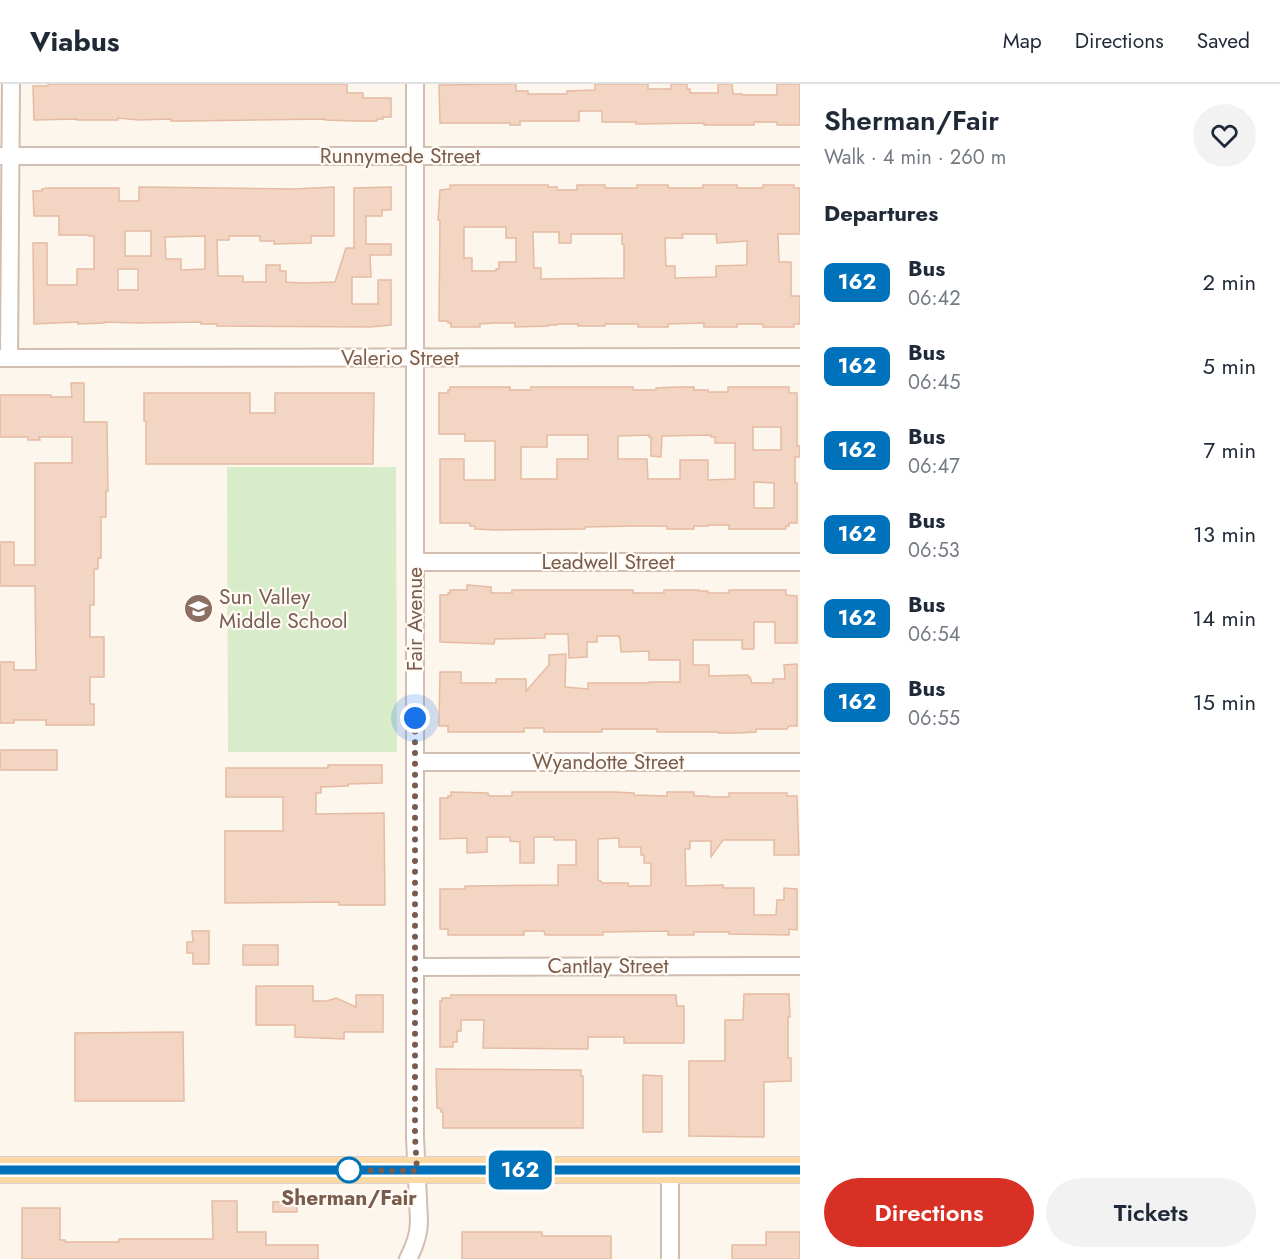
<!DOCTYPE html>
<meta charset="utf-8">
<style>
body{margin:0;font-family:Jost,sans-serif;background:#f2f2f3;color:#1f2937;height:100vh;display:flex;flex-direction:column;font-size:22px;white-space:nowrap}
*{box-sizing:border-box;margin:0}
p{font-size:20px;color:#747a83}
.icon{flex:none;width:33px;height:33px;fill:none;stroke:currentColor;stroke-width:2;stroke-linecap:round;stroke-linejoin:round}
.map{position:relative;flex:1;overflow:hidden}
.drawer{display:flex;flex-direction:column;background:#fff;width:480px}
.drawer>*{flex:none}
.badge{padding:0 12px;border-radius:9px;font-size:21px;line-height:39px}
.you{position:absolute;width:30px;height:30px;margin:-15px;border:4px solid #fff;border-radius:50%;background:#1a73e8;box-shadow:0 0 0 9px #1a73e833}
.map>.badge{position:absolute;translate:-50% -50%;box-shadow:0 0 0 3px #fff}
h2{padding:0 24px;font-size:22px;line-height:54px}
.round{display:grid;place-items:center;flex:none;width:63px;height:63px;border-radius:32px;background:#f2f2f3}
.summary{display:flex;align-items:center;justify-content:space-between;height:102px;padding:0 24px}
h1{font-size:28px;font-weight:600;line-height:45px}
.button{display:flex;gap:12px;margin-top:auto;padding:12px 24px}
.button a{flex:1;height:69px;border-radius:36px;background:#d93025;color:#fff;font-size:24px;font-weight:600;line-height:69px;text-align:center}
.button a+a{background:#f2f2f3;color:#1f2937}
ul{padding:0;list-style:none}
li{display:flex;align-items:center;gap:18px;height:84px;padding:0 24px}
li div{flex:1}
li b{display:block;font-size:22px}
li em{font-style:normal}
li .badge{min-width:66px;font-weight:700;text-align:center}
header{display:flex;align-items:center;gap:36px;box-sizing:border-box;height:84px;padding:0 30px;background:#fff;border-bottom:2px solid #e0e1e3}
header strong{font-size:28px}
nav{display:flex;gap:33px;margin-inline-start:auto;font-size:21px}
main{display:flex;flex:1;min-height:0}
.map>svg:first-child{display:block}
.green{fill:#d8ecc9}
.building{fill:#f3d5c3;stroke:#e6bba3;stroke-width:1.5;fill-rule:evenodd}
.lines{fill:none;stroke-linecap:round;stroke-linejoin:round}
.street-casing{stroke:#d1beb0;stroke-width:20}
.primary-casing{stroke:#dad1cd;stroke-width:28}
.street{stroke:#fff;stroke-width:16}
.primary{stroke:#fbd9a5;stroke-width:26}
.line-casing{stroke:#fff;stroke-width:14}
.line{stroke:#0072bc;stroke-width:9}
.walk{stroke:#7a5c4d;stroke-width:6;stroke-dasharray:0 10.8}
.stop-dot{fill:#fff;stroke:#0072bc;stroke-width:3}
.labels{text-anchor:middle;stroke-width:4.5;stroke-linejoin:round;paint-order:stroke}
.street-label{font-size:21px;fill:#7a5c4d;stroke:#fffaf3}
.education-label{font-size:21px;fill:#785e54;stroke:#fffaf3;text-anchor:start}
.stop-label{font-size:21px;font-weight:bold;fill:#7a5c4d;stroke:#fffaf3}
</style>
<header>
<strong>Viabus</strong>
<nav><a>Map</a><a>Directions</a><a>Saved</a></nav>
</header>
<main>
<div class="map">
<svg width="800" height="1175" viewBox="0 0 800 1175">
<rect width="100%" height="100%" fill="#fdf6ec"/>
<path class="green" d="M227,383H396L397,668H228Z"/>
<path class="building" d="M48,0H347V9H363V14H391V33H383V35H377V37H355L325,36V35L188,37H171V35L139,36L118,34V36H77V35L34,36L33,2H48Z
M516,0V7H528V10H567V7L595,6V0H648V5H671V0H687V5H690V9H718V0H732L733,10H742V11H777V0H800V41H777V38H754V41H704V39L636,40V38H602V27H579V37H520V41H510V39H440L439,1Z
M450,101H548V103H557V106H577V101H605V104H637V101H668V104H703V101H737V104H763V101H794V104H800V150H778L779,178H791V212H800V240H794V243H763V240H737V243H704V239L668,240V243H638V240H605V242H578V240H557V241H548V242L515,243V239H494L480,240V243H451V239H448V237H439L440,136H438L440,106L450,105ZM464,143H506V154H516V178H499V185H496V187H472V174H464ZM533,148H559V159H571V150H622V160L624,161V194L541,195V184H534ZM682,150H716L717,159L747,157V181L716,182V193L675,194V182H666L665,154H683Z
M139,103L294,105L334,103V152H311V159L274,160V157H260V152H229V156H217L218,192H243V198H266V181H280V187H286V198L303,199L335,198L346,164H354V104L391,103V126H382V132H366V160H391V171H370L371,193H352V220H378V196H391V241L370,243L217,242V240H201V238L139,239L104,238V239L78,240V238L34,240L33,159H47V201H77V185H94V152H89V151H59V132H34L33,107H42V105L47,104H119V117H139ZM125,147H151V172H125ZM205,152V185L181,186V175H166L165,153ZM118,185H138V206H118Z
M71,299H84V338H107L108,407H106V433H101V474H98V485H94V521H90V553H104V593H90V620H94V641H46V636H14V639H0V578H14V586H36L35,502H0V458H14V481H35V379H72V353H39L40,356H28V353H0V311H51V313H72Z
M450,303H510V306H531V303H633V306H656V304L677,303H694V306H708V308H728V303H789V309H797V362H800V373H795V399H797V439H789V442H786V445H729V441H708V442H694V445H667V442H633L585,443V445L496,446L475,445V442H470V439H440V375H464V396H495V357H465V350H439V309H448V306H450ZM753,343H781V366H753ZM547,351H588V375H557V395H521V363H547ZM649,351V353H651V372L661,373L662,352L711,351V353H715V359H735V395L708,396V376H680V395H648L647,375H618V352ZM754,398L774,399V424H754Z
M144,309H250V329H275V309H374L373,380H146V337H144Z
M467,501L491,503V509H512V506H633V509H664V506H699V507H708V509H729V506H786V511L797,512V559H775V538H754V565H742V556H693V581H709V592L748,591V593H750L752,599H773V595H785L784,581L797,580V642H789L787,645H756V648L739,649H718V648H657V645H602V648H544V644H524V648H448V642H439L440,588H461V599H496V595H526V607L549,581V571L566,570L565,603L588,605V599H649V598H680V576H649V567L621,568L620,554H619V552H597V558H587V573L569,574L568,550H545V554L495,555L494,560L440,558V511H448V509H450V506H467Z
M0,666H57V686H0Z
M328,681H382V699L348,700V702L321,703V709H316V730L384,729L385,821H339V818L225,819V747H283V713H226V684H328Z
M451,708L488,709V711L491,712H512V708H614L634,709V711L665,712H667V708H694V712H709V713H729V709H787V712H797L799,771H774V756H723L711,773V757H690V765H685L686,802L723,801V804H754V831H776L777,816H784V804L797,805V846L789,845V851L729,850V848H694V851H668V847L603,848V851H545L544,847H524V851H448V845H440V805H465V802L558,801V781H576V756H554V753H534V779H520V758L510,757V753H487V768L467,769V754L440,755V714H448V712H451ZM619,754V763H641V771H644V779H651V801L650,802H628V799H602L601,797L598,796V755Z
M192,847H209V880H193V869H187V858H193Z
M243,861H278V881H243Z
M256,902H313V917H327L336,914L356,923V911H383V948H344V955L295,953V941H256Z
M744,910H789L790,933H788V974H791V997L764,998V1053L689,1052V977H725V936H743Z
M451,911H676L677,922H684V959H624V953H588V965L483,964L484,936H461V947H457V958H453V963H440V917H442V914H451Z
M183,948L184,1017H75V949Z
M436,985L581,986V992H583V1044H443V1028H441V1025L437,1024Z
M643,991L662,992V1048H643Z
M212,1117H237V1148H266V1161H318V1175H22V1124H60V1156H65V1158H119V1155H213Z
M297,1117V1128H273V1118Z
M462,1148H542V1152H611V1175H462Z
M766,1148H800V1175H732V1161H766Z"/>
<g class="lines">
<defs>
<path id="street" d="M0,72H800
M0,274L800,273
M9,274L11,0
M415,478H800
M415,678H800
M415,883L800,882
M670,1087V1175
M408,1175C415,1162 419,1151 419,1137L415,1053V0"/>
<path id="primary" d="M0,1086H800"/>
</defs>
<use href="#street" class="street-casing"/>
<use href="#primary" class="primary-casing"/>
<use href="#street" class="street"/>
<use href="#primary" class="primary"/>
</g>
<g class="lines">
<defs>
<path id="line" d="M0,1086H800"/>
</defs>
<use href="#line" class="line-casing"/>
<use href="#line" class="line"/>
<path class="walk" d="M349,1086L417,1087L415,1053V634"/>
</g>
<defs>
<symbol id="school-disc" viewBox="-11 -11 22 22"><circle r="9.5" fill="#8d6e63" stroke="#fffaf3"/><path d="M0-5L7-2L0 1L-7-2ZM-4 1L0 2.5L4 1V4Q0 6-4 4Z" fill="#fff"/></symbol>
</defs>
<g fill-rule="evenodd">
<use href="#school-disc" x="182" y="508" width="33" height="33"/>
</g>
<circle class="stop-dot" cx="349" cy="1086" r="12"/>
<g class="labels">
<g class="street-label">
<text x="400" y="79">Runnymede Street</text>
<text x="400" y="281">Valerio Street</text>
<text x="608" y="485">Leadwell Street</text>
<text transform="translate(415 535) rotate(-90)" y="7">Fair Avenue</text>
<text x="608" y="685">Wyandotte Street</text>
<text x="608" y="889">Cantlay Street</text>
</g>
<g class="education-label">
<text x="219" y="520">Sun Valley<tspan x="219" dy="24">Middle School</tspan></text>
</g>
<g class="stop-label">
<text x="349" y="1121">Sherman/Fair</text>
</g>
</g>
</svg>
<div class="you" style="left:415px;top:634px"></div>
<b class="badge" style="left:520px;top:1086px;background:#0072bc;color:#fff">162</b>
</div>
<section class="drawer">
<div class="summary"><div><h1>Sherman/Fair</h1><p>Walk · 4 min · 260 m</p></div><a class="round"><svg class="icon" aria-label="heart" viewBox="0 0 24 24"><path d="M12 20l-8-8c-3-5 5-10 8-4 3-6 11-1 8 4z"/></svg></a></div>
<h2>Departures</h2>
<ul>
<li><span class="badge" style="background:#0072bc;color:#fff">162</span><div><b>Bus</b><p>06:42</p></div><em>2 min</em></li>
<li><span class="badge" style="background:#0072bc;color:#fff">162</span><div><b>Bus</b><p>06:45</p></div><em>5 min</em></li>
<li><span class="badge" style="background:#0072bc;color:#fff">162</span><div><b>Bus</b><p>06:47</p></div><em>7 min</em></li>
<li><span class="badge" style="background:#0072bc;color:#fff">162</span><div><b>Bus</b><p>06:53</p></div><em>13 min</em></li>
<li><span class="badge" style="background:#0072bc;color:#fff">162</span><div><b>Bus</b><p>06:54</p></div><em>14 min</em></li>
<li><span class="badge" style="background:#0072bc;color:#fff">162</span><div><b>Bus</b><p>06:55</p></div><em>15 min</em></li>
</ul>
<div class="button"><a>Directions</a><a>Tickets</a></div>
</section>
</main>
